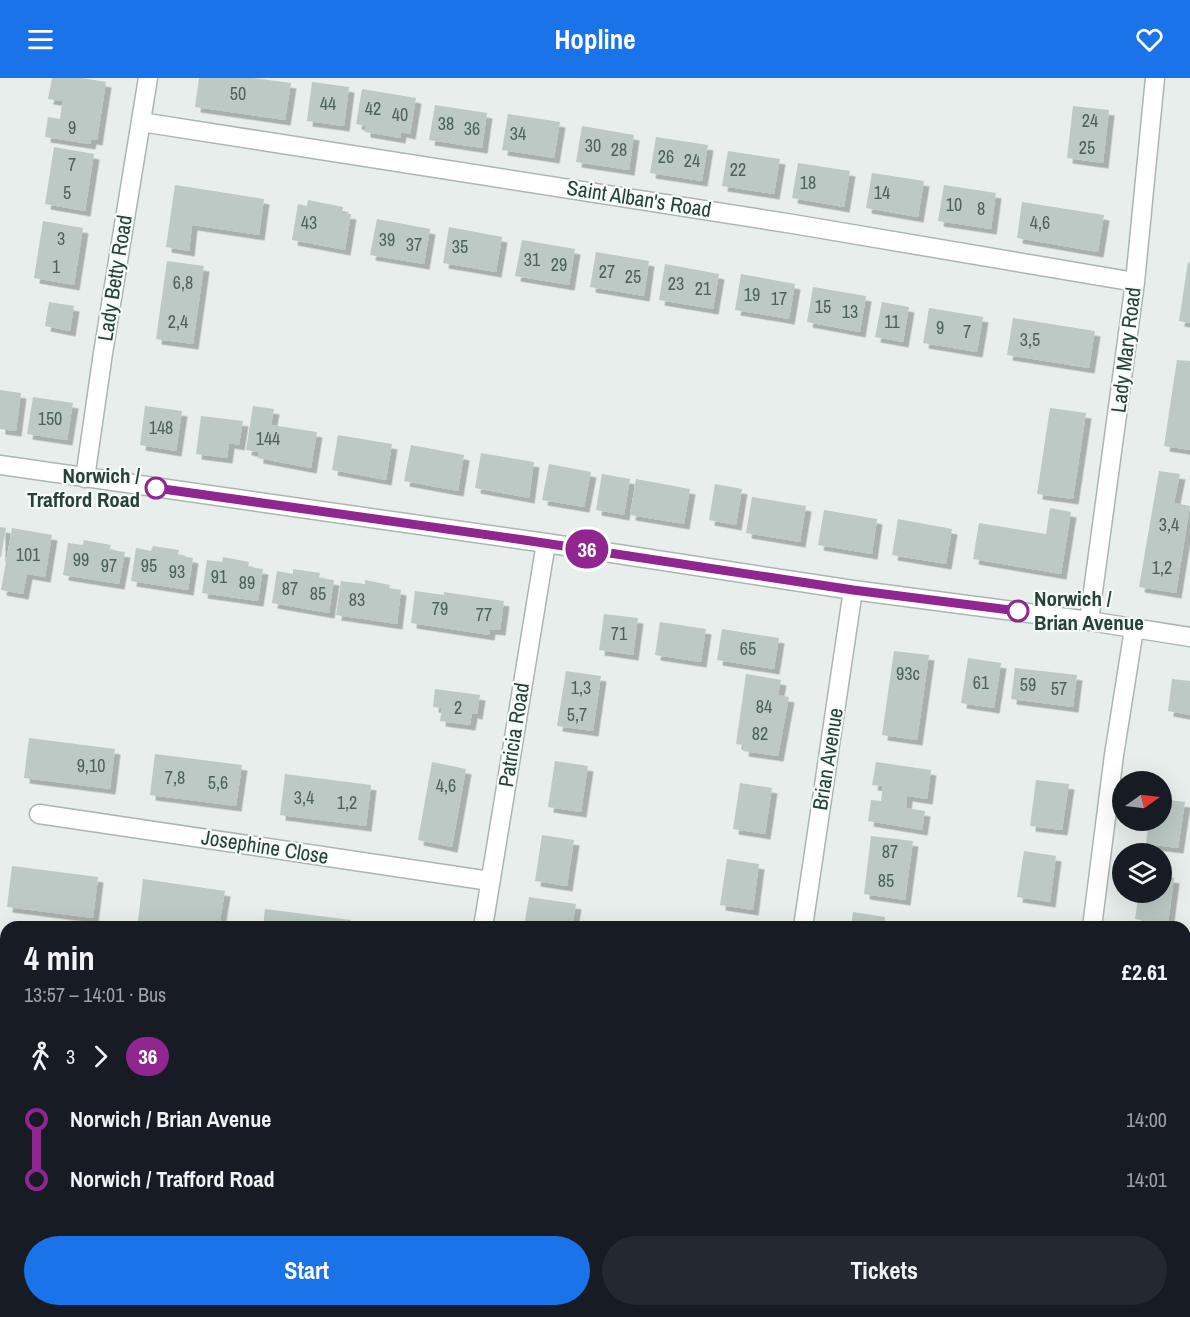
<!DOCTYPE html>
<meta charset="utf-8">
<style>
body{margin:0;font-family:"Archivo Narrow",sans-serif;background:#242831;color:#f1f3f6;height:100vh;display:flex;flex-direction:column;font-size:22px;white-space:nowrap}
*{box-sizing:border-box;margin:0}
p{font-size:20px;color:#9ea1a6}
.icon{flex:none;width:33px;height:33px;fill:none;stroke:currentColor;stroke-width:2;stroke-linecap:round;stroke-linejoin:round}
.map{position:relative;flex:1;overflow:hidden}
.panel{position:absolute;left:0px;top:843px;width:1191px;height:396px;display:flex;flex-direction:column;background:#171b24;border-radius:18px 18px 0 0;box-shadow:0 6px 24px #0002}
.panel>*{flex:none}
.badge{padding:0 12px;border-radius:20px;font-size:21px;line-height:39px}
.needle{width:39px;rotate:76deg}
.buttons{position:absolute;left:1112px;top:693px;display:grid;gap:12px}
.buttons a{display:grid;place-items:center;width:60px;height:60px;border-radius:50%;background:#171b24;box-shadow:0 6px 24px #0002;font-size:30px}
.map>.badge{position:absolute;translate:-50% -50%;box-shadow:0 0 0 3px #fff}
.legs{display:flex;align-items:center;gap:9px;height:66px;padding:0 24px;font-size:20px}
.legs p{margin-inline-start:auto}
.overview{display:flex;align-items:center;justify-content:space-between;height:102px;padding:0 24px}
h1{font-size:33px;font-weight:800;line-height:45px}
.button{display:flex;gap:12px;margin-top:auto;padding:12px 24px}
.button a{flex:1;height:69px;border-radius:36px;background:#1a73e8;color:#fff;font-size:24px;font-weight:800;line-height:69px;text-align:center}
.button a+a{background:#242831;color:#f1f3f6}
ul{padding:0 24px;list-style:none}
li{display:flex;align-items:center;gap:21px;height:60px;font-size:22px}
li i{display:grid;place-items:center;width:9px;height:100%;margin:0 8px;background:currentColor}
li i::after{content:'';width:15px;height:15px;margin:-8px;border:4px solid;border-radius:50%;background:#171b24}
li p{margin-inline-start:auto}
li:first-child i{background:linear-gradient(#0000 50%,currentColor 0)}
li:last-child i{background:linear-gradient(currentColor 50%,#0000 0)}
header{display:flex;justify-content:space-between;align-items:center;height:78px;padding:0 24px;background:#1a73e8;color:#fff;font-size:27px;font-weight:800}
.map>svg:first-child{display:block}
.building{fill:#bcc9c4;filter:url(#shadow)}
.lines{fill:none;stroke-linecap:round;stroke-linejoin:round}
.minor-casing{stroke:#a9b6b2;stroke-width:21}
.minor{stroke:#fff;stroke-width:18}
.line-1-casing{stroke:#fff;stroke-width:14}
.line-1{stroke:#90268f;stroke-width:9}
.stop-1-dot{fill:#fff;stroke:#90268f;stroke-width:3}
.labels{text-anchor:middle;stroke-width:4.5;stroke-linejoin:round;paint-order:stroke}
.number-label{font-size:18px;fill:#4c625c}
.street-label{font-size:21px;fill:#26403a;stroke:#f7fbf9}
.stop-label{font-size:21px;font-weight:bold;fill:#26403a;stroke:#f7fbf9;text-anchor:end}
</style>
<header><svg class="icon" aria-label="menu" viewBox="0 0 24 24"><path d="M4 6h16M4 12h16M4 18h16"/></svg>Hopline<svg class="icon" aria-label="heart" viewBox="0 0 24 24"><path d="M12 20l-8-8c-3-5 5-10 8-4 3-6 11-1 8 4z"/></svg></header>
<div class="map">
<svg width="1190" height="1239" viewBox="0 0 1190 1239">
<defs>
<filter id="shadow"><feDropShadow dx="5.5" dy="5.5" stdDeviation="0" flood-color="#0004"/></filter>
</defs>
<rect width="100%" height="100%" fill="#e7eeeb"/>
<path class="building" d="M52,0H82L106,4L97,62L91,61L90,66L45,59L48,39L60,41L62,26V23L48,21Z
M199,0H253L291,5L285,42L195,29Z
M312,4L349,9L344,48L307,43Z
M362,11L416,20L410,56L401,54L400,60L383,57L365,54V48L356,46Z
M435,27L487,35L482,70L429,62Z
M1073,28L1109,32L1103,85L1067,80Z
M508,36L560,44L554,80L502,72Z
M582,48L634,57L629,92L576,84Z
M656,59L708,67L702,103L650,95Z
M54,69L94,76L85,133L45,126Z
M728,73L780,81L774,116L722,108Z
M798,85L850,93L844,129L792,120Z
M872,95L924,103L918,139L866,130Z
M175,107L264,121L259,157L192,147L189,173L166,169Z
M944,107L996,115L991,151L938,143Z
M308,122L343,129L342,135L351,136L345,172L292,162L298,126L307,128Z
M1022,124L1104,137L1098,174L1017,160Z
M377,141L430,151L424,186L370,177Z
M43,143L83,150L74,207L34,200Z
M449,149L502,159L496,194L443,185Z
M522,162L575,171L569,207L515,198Z
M596,174L649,183L644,218L590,209Z
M167,183L204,188L193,266L156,261Z
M1188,184L1190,185V245L1179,243Z
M665,186L719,196L713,231L659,222Z
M741,196L795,206L789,241L735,232Z
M813,209L866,218L860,254L807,244Z
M49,224L74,228L70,253L45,248Z
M882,224L909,229L903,264L875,259Z
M929,230L983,239L977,274L923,265Z
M1013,240L1095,253L1089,290L1007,277Z
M1177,282L1190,283V372L1164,368Z
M0,312L21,315L16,353L0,351Z
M33,319L73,325L67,362L27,356Z
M145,328L182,333L176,373L140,367Z
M253,328L274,331L271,347L317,354L311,390L258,380V374L246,372Z
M1050,330L1086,335L1073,421L1037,416Z
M201,338L243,343L239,367L229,365L227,380L196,376Z
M338,357L392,366L386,402L332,392Z
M411,367L464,377L458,413L404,403Z
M481,375L534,384L529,420L475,410Z
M549,386L591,394L584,429L542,422Z
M1159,393L1180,396L1174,425L1190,428L1176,515L1139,509Z
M602,396L630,401L624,437L596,432Z
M636,401L690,411L684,446L630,437Z
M715,406L742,411L736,447L709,442Z
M752,419L806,428L800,464L746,455Z
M1050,430L1071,434L1061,496L973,481L979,445L1046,456Z
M824,432L877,441L872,476L818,467Z
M898,441L952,451L946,486L892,477Z
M0,449L6,450L1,479H0Z
M12,450L52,457L45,499L27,496L23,516L1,512Z
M84,462L111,467L109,472L125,474L119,506L63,497L68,465L83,467Z
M153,468L179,472L178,477L193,480L188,512L131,503L136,470L151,473Z
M223,479L249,484L248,489L263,491L258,523L202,515L207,482L222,484Z
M293,491L320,495L319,500L334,502L329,535L272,525L277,493L293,496Z
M365,502L390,507L389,510L401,512L397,546L336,537L341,503L365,506Z
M415,513L444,517V514L504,523L500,552L490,551L489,557L411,545Z
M604,536L638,540L633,577L599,572Z
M660,544L706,551L701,584L655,577Z
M722,551L779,560L774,591L717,582Z
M894,573L929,577L917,662L882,657Z
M968,580L1001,585L994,630L961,625Z
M1015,590L1077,597L1073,629L1011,621Z
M566,593L601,598L593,653L557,648Z
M746,596L781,602L778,617L789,619L778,678L743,673L744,667L736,666Z
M1172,601L1190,603V637L1168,633Z
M435,611L480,617L477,636L472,635L470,647L440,643L442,630L433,629Z
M29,660L115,671L110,711L24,700Z
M155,676L242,687L236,728L150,717Z
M555,683L588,688L581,734L548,729Z
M432,684L466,691L452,769L418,762Z
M876,684L931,692L927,721L907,718L906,730L925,733L922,752L868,743L871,722L881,723L883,708L872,707Z
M285,696L371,707L366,748L280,737Z
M1036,702L1069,706L1062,752L1030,748Z
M740,705L772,710L765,756L733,751Z
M1161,721L1185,724L1178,770L1146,766L1149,742H1161Z
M542,757L574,762L567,808L535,803Z
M871,758L913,763L905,822L864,816Z
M1024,773L1056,778L1050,824L1017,819Z
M727,781L759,786L753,832L720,827Z
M12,788L98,799L93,840L7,829Z
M1161,798L1174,800L1168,846L1135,841L1139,814H1161Z
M143,801L225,813L219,849H180L138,843Z
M529,819L576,826L572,849H524Z
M265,831L351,842L350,849H263Z
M853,834L885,839L884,849H851Z
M403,846L417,848V849H403Z
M0,970L6,971V1005L0,1004Z
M0,1113L6,1114V1149L0,1148Z
M579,1233H655L654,1239H578Z
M668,1233H692L691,1239H667Z
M793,1233H826L825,1239H792Z
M967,1233H1009L1011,1239H970Z"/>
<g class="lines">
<defs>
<path id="minor" d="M141,44L793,146L1135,204
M0,387L546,465L853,512L1089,543L1190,559
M85,400L103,275L148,0
M1089,543L1135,204L1155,0
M39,736L490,803
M483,849L546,465
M803,849L853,512
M1092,849L1114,677L1134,551
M0,1044L6,1045
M420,1239V1233
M740,1239L741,1233"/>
</defs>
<use href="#minor" class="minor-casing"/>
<use href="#minor" class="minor"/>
</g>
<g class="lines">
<defs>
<path id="line-1" d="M156,410L524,462L853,512L1018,533"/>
</defs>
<use href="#line-1" class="line-1-casing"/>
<use href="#line-1" class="line-1"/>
</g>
<g class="stop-1-dot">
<circle cx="156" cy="410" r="10"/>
<circle cx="1018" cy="533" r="10"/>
</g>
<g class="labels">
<g class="number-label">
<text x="238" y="22">50</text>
<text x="328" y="32">44</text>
<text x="373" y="37">42</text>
<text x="400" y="43">40</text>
<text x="1090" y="49">24</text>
<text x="446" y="52">38</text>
<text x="72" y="56">9</text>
<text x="472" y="57">36</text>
<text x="518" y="62">34</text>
<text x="593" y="74">30</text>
<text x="1087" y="76">25</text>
<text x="619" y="78">28</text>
<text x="666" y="85">26</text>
<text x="692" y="89">24</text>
<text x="72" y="93">7</text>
<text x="738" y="98">22</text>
<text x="808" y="111">18</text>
<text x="67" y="121">5</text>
<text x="882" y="121">14</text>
<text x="954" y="133">10</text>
<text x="981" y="137">8</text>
<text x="309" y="151">43</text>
<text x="1040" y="151">4,6</text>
<text x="61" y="167">3</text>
<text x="387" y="168">39</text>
<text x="414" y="173">37</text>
<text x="460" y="175">35</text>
<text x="532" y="188">31</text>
<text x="559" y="193">29</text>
<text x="56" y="195">1</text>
<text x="607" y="200">27</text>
<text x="633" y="205">25</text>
<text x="183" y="211">6,8</text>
<text x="676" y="212">23</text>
<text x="703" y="217">21</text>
<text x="752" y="223">19</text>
<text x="779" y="227">17</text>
<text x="823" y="235">15</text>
<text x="850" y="240">13</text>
<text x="178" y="250">2,4</text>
<text x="892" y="250">11</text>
<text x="940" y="256">9</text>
<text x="967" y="260">7</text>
<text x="1030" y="268">3,5</text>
<text x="50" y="347">150</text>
<text x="161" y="356">148</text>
<text x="268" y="367">144</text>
<text x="1169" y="453">3,4</text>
<text x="28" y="483">101</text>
<text x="81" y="488">99</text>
<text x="109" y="494">97</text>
<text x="149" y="494">95</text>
<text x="1162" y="496">1,2</text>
<text x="177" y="500">93</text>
<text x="219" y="505">91</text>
<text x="247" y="511">89</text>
<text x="290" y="517">87</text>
<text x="318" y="522">85</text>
<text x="357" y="528">83</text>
<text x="440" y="537">79</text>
<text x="484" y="543">77</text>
<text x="619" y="562">71</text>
<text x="748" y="577">65</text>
<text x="908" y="602">93c</text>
<text x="981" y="611">61</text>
<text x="1028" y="613">59</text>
<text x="581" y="616">1,3</text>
<text x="1059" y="617">57</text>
<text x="764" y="635">84</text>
<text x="458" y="636">2</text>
<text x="577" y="643">5,7</text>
<text x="760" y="662">82</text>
<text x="91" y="694">9,10</text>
<text x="175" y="706">7,8</text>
<text x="218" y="711">5,6</text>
<text x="446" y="714">4,6</text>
<text x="304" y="726">3,4</text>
<text x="347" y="731">1,2</text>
<text x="890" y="780">87</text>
<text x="886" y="809">85</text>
</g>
<g class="street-label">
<text transform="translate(639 121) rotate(9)" y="7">Saint Alban's Road</text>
<text transform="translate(115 200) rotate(-81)" y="7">Lady Betty Road</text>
<text transform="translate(1126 272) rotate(-83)" y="7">Lady Mary Road</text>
<text transform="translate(514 657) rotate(-81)" y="7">Patricia Road</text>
<text transform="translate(828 681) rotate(-81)" y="7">Brian Avenue</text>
<text transform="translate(265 769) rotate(9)" y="7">Josephine Close</text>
</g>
<g class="stop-label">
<text x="140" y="405">Norwich /<tspan x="140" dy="24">Trafford Road</tspan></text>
<text x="1034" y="528" text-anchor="start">Norwich /<tspan x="1034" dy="24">Brian Avenue</tspan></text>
</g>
</g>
</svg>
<div class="buttons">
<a><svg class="needle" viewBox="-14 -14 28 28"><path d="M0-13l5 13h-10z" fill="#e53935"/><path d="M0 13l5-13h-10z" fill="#9ea1a6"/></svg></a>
<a><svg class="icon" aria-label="layers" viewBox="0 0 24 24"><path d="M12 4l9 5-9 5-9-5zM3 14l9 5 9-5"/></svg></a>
</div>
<b class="badge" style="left:587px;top:471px;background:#90268f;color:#fff">36</b>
<section class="panel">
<div class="overview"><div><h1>4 min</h1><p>13:57 – 14:01 · Bus</p></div><b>£2.61</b></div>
<div class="legs"><svg class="icon" aria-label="walk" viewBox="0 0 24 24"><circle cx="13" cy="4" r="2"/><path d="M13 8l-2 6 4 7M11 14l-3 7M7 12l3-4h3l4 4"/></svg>3<svg class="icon" aria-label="forward" viewBox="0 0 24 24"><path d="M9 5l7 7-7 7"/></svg><b class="badge" style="background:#90268f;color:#fff">36</b></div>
<ul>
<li><i style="color:#90268f"></i><b>Norwich / Brian Avenue</b><p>14:00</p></li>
<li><i style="color:#90268f"></i><b>Norwich / Trafford Road</b><p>14:01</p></li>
</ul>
<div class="button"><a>Start</a><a>Tickets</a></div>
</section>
</div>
